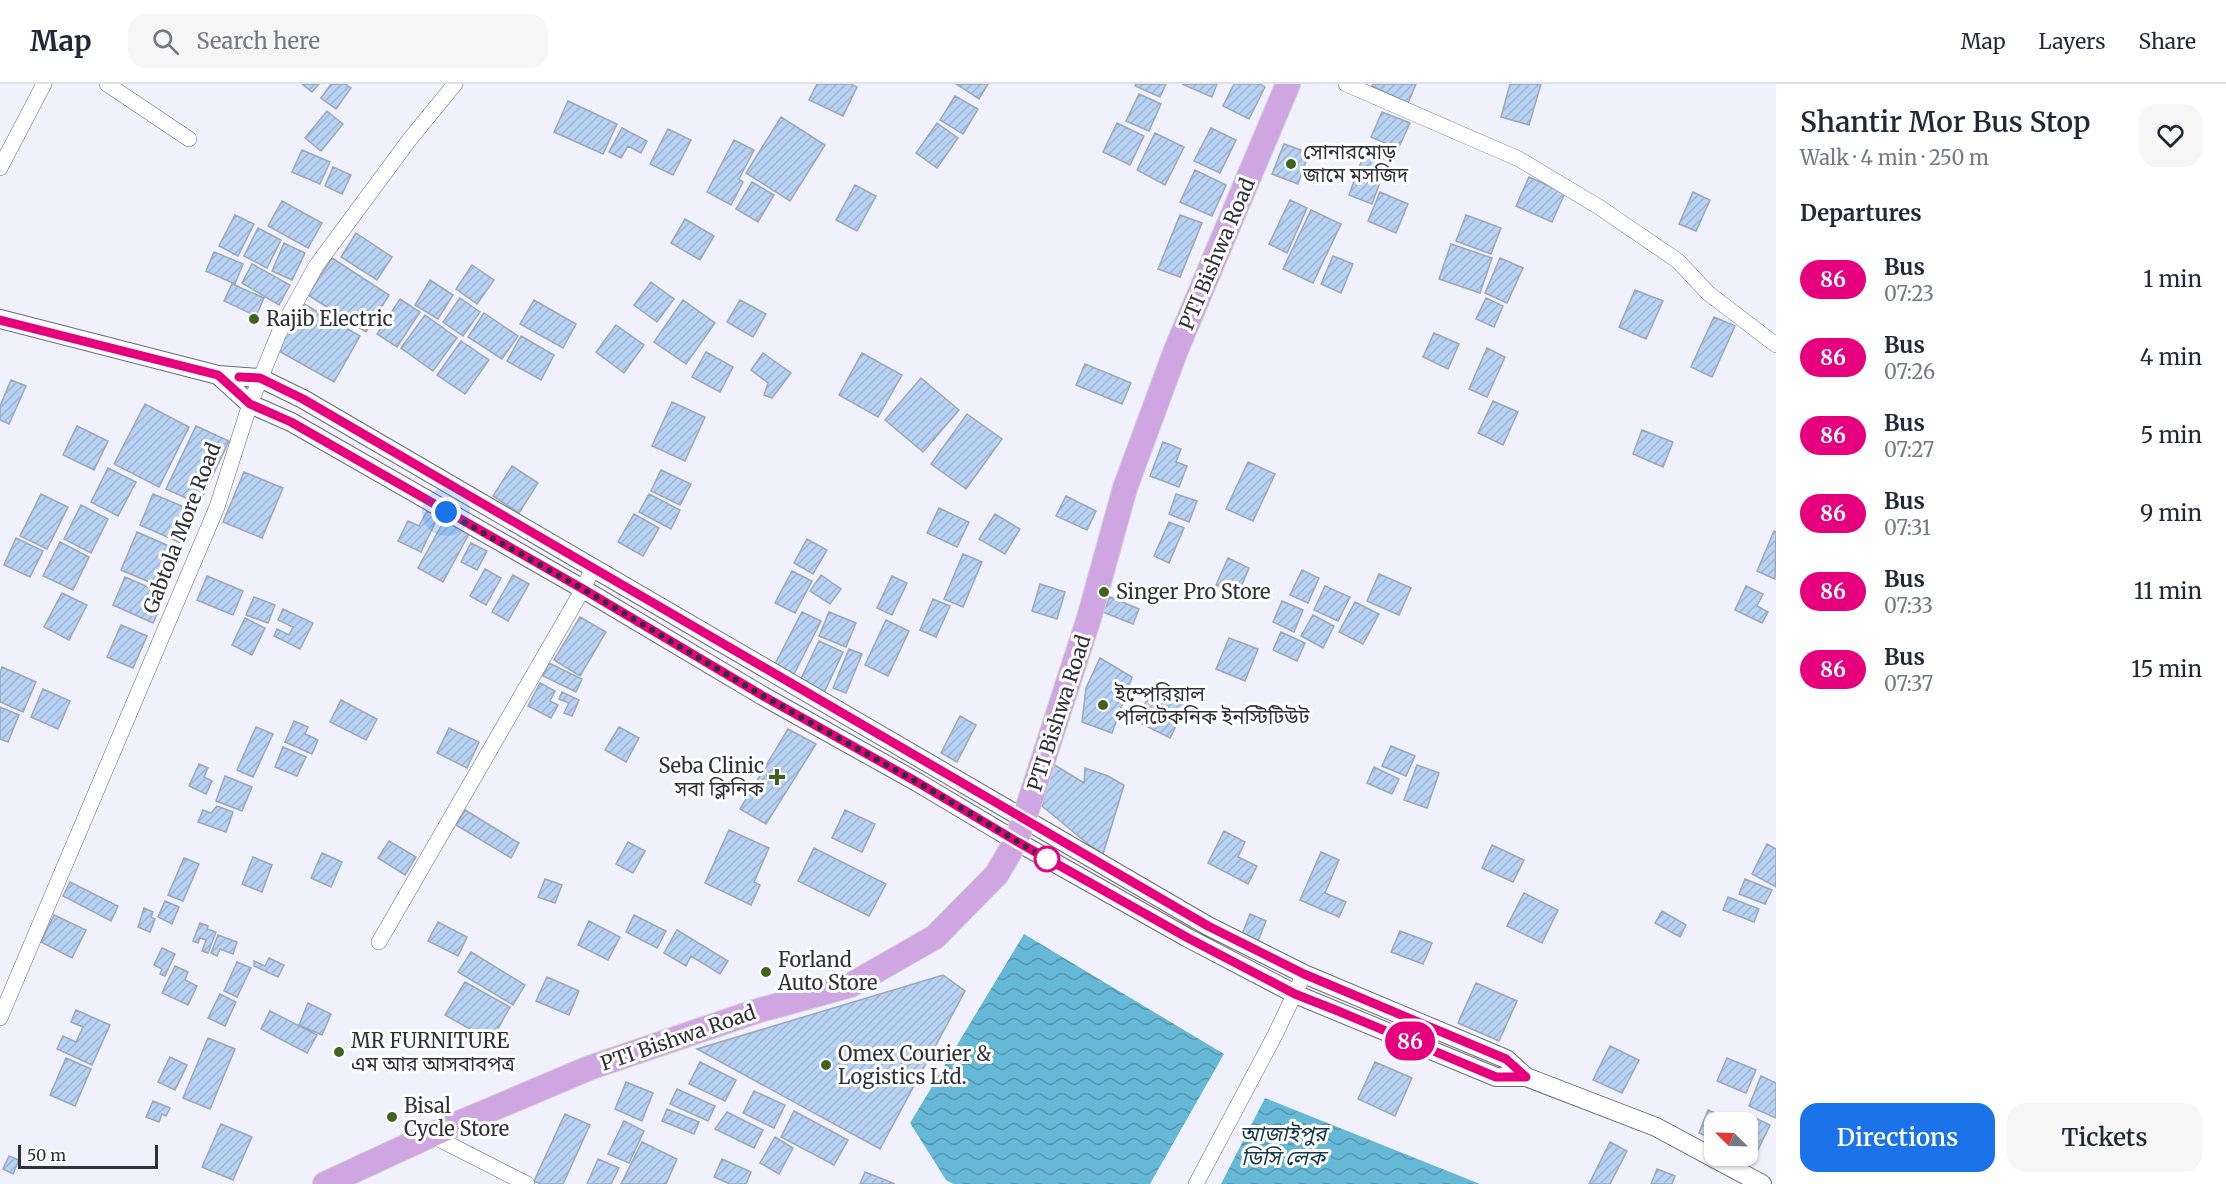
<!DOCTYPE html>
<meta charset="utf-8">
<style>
body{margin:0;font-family:Merriweather,"Noto Sans Bengali",serif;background:#f6f6f7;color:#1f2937;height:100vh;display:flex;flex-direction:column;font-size:22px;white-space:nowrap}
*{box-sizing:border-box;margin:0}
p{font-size:20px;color:#747a83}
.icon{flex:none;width:33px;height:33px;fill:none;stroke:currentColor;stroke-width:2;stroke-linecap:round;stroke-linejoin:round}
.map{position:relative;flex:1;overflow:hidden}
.sheet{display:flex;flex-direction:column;background:#fff;width:450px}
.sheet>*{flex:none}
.badge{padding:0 12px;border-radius:20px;font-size:21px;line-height:39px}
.needle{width:39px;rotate:293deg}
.controls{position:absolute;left:1704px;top:1028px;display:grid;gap:12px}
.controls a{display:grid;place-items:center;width:54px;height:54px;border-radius:12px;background:#fff;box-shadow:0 2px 4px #0004;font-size:30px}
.scale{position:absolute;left:18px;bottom:15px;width:140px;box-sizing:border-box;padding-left:6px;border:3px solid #303037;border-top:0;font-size:16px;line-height:21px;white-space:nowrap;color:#303037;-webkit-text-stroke:4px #fff;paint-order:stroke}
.you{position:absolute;width:30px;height:30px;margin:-15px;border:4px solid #fff;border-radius:50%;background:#1a73e8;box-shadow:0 0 0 9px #1a73e833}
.map>.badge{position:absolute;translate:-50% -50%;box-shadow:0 0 0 3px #fff}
h2{padding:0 24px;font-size:22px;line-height:54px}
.round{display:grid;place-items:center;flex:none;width:63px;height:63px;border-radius:18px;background:#f6f6f7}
.headline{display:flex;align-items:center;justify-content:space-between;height:102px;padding:0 24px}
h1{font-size:28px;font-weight:600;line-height:45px}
.cta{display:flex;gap:12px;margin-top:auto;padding:12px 24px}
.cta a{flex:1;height:69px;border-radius:18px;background:#1a73e8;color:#fff;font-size:24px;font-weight:600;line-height:69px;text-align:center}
.cta a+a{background:#f6f6f7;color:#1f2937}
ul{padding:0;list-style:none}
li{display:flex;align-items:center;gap:18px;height:78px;padding:0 24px}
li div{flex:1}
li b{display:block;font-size:22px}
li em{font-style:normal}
li .badge{min-width:66px;font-weight:700;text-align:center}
header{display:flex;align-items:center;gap:36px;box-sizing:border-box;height:84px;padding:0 30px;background:#fff;border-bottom:2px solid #e0e1e3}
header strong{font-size:28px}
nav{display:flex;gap:33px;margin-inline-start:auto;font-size:21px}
.search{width:420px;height:54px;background:#f6f6f7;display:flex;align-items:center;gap:15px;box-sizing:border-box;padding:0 21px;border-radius:18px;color:#747a83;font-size:22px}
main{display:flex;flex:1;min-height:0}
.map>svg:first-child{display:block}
.water{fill:url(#water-waves)}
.building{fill:url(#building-hatch);stroke:#9ba8b7;stroke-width:1.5}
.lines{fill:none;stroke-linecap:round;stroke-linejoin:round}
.minor-casing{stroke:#6a6a7b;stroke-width:16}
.tertiary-casing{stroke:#6a6a7b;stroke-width:20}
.trunk-casing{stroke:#d1d1d3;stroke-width:26}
.minor{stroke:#fff;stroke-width:15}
.tertiary{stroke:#fff;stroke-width:18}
.trunk{stroke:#d0a6e2;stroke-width:24}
.line-casing{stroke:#fff;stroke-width:14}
.line{stroke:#e6007e;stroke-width:9}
.walk{stroke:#303037;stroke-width:6;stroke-dasharray:0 10.8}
.poi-dot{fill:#41641c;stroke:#fff;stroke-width:2}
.stop-dot{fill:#fff;stroke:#e6007e;stroke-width:3}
.labels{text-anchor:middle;stroke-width:6;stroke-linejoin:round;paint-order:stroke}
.poi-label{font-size:20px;fill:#303037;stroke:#fff;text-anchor:start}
.street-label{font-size:20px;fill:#303037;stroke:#fff}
.water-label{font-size:21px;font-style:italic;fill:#113744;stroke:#fff}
</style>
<header>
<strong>Map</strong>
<div class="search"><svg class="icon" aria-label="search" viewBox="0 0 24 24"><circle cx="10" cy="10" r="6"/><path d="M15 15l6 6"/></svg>Search here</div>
<nav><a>Map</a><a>Layers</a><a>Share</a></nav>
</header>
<main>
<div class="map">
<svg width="1776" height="1100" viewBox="0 0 1776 1100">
<defs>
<pattern id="water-waves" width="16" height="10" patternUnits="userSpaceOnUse" patternTransform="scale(1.5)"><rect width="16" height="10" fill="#66b8d7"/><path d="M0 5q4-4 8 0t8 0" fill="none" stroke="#5496af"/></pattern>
<pattern id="building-hatch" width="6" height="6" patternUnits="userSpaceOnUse" patternTransform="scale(1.5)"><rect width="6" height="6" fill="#b8d2f4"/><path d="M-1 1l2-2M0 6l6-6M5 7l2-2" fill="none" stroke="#9eb5d2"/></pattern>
</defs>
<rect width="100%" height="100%" fill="#f1f1fd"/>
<path class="water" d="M1024,850L1224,970L1150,1100H953L946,1096L910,1039Z
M1265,1014L1480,1100H1221Z"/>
<path class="building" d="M302,0H319L312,8Z
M331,0H345L351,4L336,25L321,14Z
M817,0H851L857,3L843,32L809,16Z
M956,0H988L979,15Z
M1136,0H1166L1160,13L1135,2Z
M1182,0H1217L1212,13Z
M1234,0H1260L1265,3L1249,35L1223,22Z
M1373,0H1416L1408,19L1372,2Z
M1510,0H1541L1529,41L1501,33Z
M1139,10L1161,20L1149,47L1126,37Z
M955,12L978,25L963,50L940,36Z
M568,17L617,40L603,70L554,48Z
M327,27L343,40L321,67L305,54Z
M1382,28L1410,39L1398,65L1371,53Z
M781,33L825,61L790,117L746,89Z
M937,39L958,54L937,84L916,69Z
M1117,39L1144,52L1130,81L1103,68Z
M622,44L647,57L641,69L628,62L621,74L609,68Z
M1211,44L1236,56L1220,89L1194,77Z
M668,45L691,56L673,91L650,80Z
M1155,49L1184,63L1165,101L1137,86Z
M734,56L754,66L739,95L743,98L731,121L707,108Z
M1284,60L1309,69L1298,100L1272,90Z
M1367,62L1390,71L1372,120L1349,111Z
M302,66L330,78L320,100L292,88Z
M333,83L351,91L342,110L325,102Z
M1195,86L1226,101L1212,132L1180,118Z
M1529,93L1565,109L1552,138L1516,122Z
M752,98L774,111L758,138L736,125Z
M855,101L876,112L857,147L836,136Z
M1380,108L1408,120L1396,149L1368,137Z
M1693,108L1710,116L1696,147L1679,140Z
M1290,116L1307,124L1287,169L1269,160Z
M282,117L322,139L308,164L268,142Z
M1311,126L1341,140L1313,199L1283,185Z
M235,131L254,140L238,172L219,162Z
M1180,131L1202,139L1180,193L1158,185Z
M1466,131L1501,144L1491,170L1456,157Z
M685,135L714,152L700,176L671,159Z
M258,144L281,156L267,184L244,172Z
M356,149L392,173L377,196L341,173Z
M284,159L305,169L292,196L272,187Z
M1451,160L1492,174L1480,209L1439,195Z
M214,168L243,180L235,200L206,187Z
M1333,172L1353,180L1341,209L1321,200Z
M332,174L389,211L366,248L308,211Z
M1500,174L1523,184L1507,219L1485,209Z
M252,180L290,201L279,221L242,199Z
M472,181L494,196L477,220L456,205Z
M430,196L453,211L438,235L415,221Z
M651,198L674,215L657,238L634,221Z
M232,200L264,214L256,232L224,217Z
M1635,206L1663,217L1646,255L1619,243Z
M460,214L480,228L463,252L443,238Z
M1486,214L1503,222L1494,243L1476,235Z
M400,215L420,228L397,263L377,250Z
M534,216L576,240L563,264L520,240Z
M683,216L715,239L686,280L654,258Z
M740,216L766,230L753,253L727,238Z
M304,220L360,252L334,298L277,266Z
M484,229L518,252L502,275L468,253Z
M425,231L457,254L433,287L401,264Z
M1714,233L1735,242L1712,293L1691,283Z
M616,241L644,261L624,289L596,268Z
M1434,249L1459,260L1448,285L1423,273Z
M521,252L554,271L541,296L507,277Z
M461,257L489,276L465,310L437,291Z
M1487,264L1505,273L1487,313L1469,305Z
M706,268L733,283L720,308L692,293Z
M763,269L791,289L772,314L764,311L768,299L751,286Z
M862,269L902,291L878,333L839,311Z
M1085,280L1131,299L1122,320L1076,301Z
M921,294L959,326L923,368L885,336Z
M11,296L26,302L9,340L0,336V322Z
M1493,317L1518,328L1503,361L1478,349Z
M672,318L705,333L685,377L652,362Z
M145,320L189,343L159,403L114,380Z
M967,330L1002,355L966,405L931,380Z
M77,342L108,357L94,386L63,371Z
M196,342L229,357L199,420L166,405Z
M1642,346L1673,358L1663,383L1633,370Z
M1163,358L1181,365L1176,378L1187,382L1179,403L1150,392Z
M1248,378L1275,390L1253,437L1226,425Z
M512,382L538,399L519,429L493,412Z
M108,384L136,398L118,432L91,418Z
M661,386L691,400L680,421L651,407Z
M244,388L283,404L262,454L223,438Z
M41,410L68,423L47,465L20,452Z
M153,410L194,427L181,459L140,441Z
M649,410L680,426L671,445L639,428Z
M1176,410L1197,417L1189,438L1169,430Z
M1066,412L1096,427L1087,446L1056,432Z
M81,421L108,435L91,469L64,455Z
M939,424L969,438L957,463L927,449Z
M427,427L438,433L421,468L398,457L408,437L419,442Z
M634,430L659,444L643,472L618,458Z
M995,430L1020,445L1005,470L979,455Z
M445,435L470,448L443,498L418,484Z
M1169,438L1184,444L1169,479L1154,472Z
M1774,447L1776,448L1775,495L1757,487Z
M137,448L171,463L154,500L121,486Z
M16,454L43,467L30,493L4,481Z
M807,455L827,466L813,490L794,479Z
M60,458L89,473L73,506L43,492Z
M471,459L487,467L477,486L461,478Z
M963,470L982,478L963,523L944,515Z
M1228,474L1249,484L1238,510L1216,501Z
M485,485L501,494L486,521L470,512Z
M1302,486L1319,494L1308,519L1290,511Z
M792,487L812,497L795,529L775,519Z
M1379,490L1411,504L1399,531L1367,517Z
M513,491L529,500L508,537L492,528Z
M821,491L841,505L830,520L810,507Z
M207,492L243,507L233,531L197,516Z
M892,492L907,499L892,531L877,524Z
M125,493L166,511L153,539L113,521Z
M1040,500L1065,508L1057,535L1032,527Z
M1325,502L1350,513L1338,537L1314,526Z
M1746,502L1763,510L1757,522L1768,528L1762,539L1735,526Z
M62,509L87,521L69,556L44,543Z
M254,513L275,521L268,539L246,531Z
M1110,513L1139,525L1133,540L1103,528Z
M933,515L950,522L936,553L920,546Z
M1282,517L1303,526L1294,548L1273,538Z
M1355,518L1379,530L1363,560L1339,548Z
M283,525L313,539L300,565L274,552L277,545L289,551L293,543L278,536Z
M802,528L821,537L793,592L774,582Z
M829,528L856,539L846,563L819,552Z
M1313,531L1334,542L1323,564L1301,552Z
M580,533L606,548L580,592L554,576Z
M245,534L265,544L252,571L232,561Z
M886,536L909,547L888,592L865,581Z
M121,541L147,552L133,584L107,573Z
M1281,548L1305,559L1297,577L1273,566Z
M1229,554L1258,565L1245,597L1216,585Z
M819,557L843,568L823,611L799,599Z
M849,565L862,570L846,609L833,604Z
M1100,574L1132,593L1112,649L1082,638L1086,604Z
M549,579L582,595L576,608L543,592Z
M2,583L36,598L23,628L0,618V589Z
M540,599L555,607L550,617L558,621L551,634L528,622Z
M1154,602L1188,618L1170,654L1136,637Z
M43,605L70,617L58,645L31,633Z
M562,608L579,616L572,632L564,629L569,619L559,615Z
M341,616L377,635L366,656L330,638Z
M0,623L19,631L8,658L0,655Z
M960,632L976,641L957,678L941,669Z
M294,637L308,643L305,650L318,656L312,670L285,658Z
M256,643L273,650L253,693L237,686Z
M619,643L639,654L626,678L605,666Z
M449,644L479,658L467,684L437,669Z
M788,645L816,660L766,740L740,725Z
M1391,662L1415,672L1406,692L1382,682Z
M283,663L306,673L297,692L275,683Z
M199,680L208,684L204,693L212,697L206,710L189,702Z
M1053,680L1084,699L1085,684L1108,692L1124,701L1103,770L1088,760L1042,722Z
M1417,681L1439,689L1427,724L1404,716Z
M1374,683L1399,695L1392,710L1367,699Z
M225,692L252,703L242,727L216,717Z
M217,722L233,728L226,748L198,738L203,726L211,729Z
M465,726L519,759L511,774L456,741Z
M845,726L875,740L862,768L832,754Z
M729,746L769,764L754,798L760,801L751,821L705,799Z
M1224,747L1245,758L1238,773L1257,782L1248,800L1208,779Z
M389,757L416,773L405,791L378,774Z
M628,758L645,767L633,789L616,780Z
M1767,760L1776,765V803L1752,790Z
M1492,761L1524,776L1513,798L1482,784Z
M814,764L886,800L869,832L798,797Z
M1321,768L1339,776L1325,809L1346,818L1339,833L1300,816Z
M322,769L342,778L331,803L311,794Z
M253,773L272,781L262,808L242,800Z
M184,774L199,780L183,817L168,811Z
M545,795L562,801L555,819L538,813Z
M1745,795L1772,806L1765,820L1739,810Z
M70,798L118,822L111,837L63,812Z
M1524,809L1558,826L1542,859L1507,842Z
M1728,813L1759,825L1754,838L1723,826Z
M165,817L179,823L172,840L158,833Z
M144,824L153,828L151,833L155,835L150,848L138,843Z
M1662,827L1686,841L1680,853L1655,839Z
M1250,830L1266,837L1258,857L1242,850Z
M54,831L86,846L72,874L41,858Z
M634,831L666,847L657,864L626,848Z
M589,837L620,853L608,876L578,861Z
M438,838L467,853L458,872L428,857Z
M200,839L208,842L207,845L216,848L208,869L202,867L206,856L200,854L198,859L193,857Z
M677,846L728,877L720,890L691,872L686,882L664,869Z
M1400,847L1432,859L1423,880L1391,868Z
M218,851L237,858L233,870L220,865L217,872L211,869Z
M162,864L175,870L165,892L160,890L162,885L154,881Z
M471,868L525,901L513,921L458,888Z
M269,874L284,881L278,893L254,882V877L265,882Z
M237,878L251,884L237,913L224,907Z
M175,882L188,888L185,896L197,902L188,921L162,909Z
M943,891L965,907L880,1065L697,965Z
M547,893L579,907L569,931L536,917Z
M465,898L510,923L491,957L445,931Z
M1476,899L1517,917L1499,957L1458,939Z
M220,910L236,918L225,942L208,934Z
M308,919L331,930L322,951L299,941Z
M76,926L110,941L92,981L57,965L63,952L76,958L83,943L71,938Z
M270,927L317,951L307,969L261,945Z
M208,954L235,965L210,1025L183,1014Z
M1610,962L1639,976L1622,1009L1593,996Z
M170,973L187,981L175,1006L158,998Z
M66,974L91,985L75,1022L50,1011Z
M1727,974L1756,986L1746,1009L1717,997Z
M700,978L736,996L725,1017L689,1000Z
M1375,978L1412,994L1395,1032L1358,1015Z
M1761,992L1776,999V1034L1749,1022Z
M626,998L653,1009L642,1037L615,1025Z
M677,1005L715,1022L708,1037L670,1020Z
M754,1007L785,1021L774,1044L743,1029Z
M153,1017L170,1024L166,1032L162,1030L159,1038L146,1033Z
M667,1025L699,1038L694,1050L662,1037Z
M1708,1026L1732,1036L1731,1038H1714V1055L1699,1049Z
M794,1027L848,1056L834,1081L781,1053Z
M727,1028L763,1046L754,1064L715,1045Z
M565,1030L590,1041L563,1100H541L534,1097Z
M1749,1031L1770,1041L1755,1072L1748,1068V1038H1746Z
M624,1037L644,1047L629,1079L608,1070Z
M221,1040L252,1053L233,1096L202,1083Z
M775,1053L793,1064L779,1090L760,1079Z
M642,1058L677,1075L666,1100H621Z
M1610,1058L1627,1067L1610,1100H1589Z
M9,1072L19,1076L13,1090L3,1085Z
M598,1075L619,1084L611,1100H587Z
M722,1075L751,1088L746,1100H730L714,1093Z
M1657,1085L1675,1092L1672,1100H1651Z
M865,1088L895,1100H860Z"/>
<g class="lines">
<defs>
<path id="minor" d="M107,0L189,55
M1346,0L1519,75L1599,123L1678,177L1708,209L1776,261
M0,84L44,0
M379,858L583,505L593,484
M0,934L217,423L250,320L279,249L316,182L410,55L455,0
M431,1051L527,1100
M1196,1100L1275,951L1304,890"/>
<path id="tertiary" d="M0,235L218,291L260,294L303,315L1208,842L1304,890L1506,975L1526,993
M218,291L250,320L291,338L583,505L763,612L917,698L1016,757L1188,854L1295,910L1496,993H1526L1656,1043L1762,1100"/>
<path id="trunk" d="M325,1100L431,1051L589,984L757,927L851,901L935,853L997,790L1016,757L1024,735L1089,534L1125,404L1176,266L1288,0"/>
</defs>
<use href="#minor" class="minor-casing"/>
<use href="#tertiary" class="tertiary-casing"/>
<use href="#trunk" class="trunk-casing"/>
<use href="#minor" class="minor"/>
<use href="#tertiary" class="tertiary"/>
<use href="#trunk" class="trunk"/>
</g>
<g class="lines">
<defs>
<path id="line" d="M0,236L218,291L250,320L291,338L583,505L763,612L917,698L1016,757L1188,854L1295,910L1338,927L1496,993H1526L1506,975L1304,890L1208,842L303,315L260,294L239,293"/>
</defs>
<use href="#line" class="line-casing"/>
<use href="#line" class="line"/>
<path class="walk" d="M446,428L583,505L763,612L917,698L1054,779L1047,775"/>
</g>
<g class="poi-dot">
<circle cx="1291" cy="80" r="6"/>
<circle cx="254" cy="235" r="6"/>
<circle cx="1104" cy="508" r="6"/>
<circle cx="1103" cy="621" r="6"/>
<path d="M774 684h6v6h6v6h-6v6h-6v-6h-6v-6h6z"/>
<circle cx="766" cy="888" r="6"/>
<circle cx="339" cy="968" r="6"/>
<circle cx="826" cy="981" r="6"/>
<circle cx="392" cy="1033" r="6"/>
</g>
<circle class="stop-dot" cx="1047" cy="775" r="12"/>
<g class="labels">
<g class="poi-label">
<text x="1303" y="75">সোনারমোড়<tspan x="1303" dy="23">জামে মসজিদ</tspan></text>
<text x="266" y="242">Rajib Electric</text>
<text x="1116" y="515">Singer Pro Store</text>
<text x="1115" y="617">ইম্পেরিয়াল<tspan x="1115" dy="23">পলিটেকনিক ইনস্টিটিউট</tspan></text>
<text x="764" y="689" text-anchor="end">Seba Clinic<tspan x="764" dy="23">সবা ক্লিনিক</tspan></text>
<text x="778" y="883">Forland<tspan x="778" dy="23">Auto Store</tspan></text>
<text x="351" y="964">MR FURNITURE<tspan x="351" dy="23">এম আর আসবাবপত্র</tspan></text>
<text x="838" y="977">Omex Courier &amp;<tspan x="838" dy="23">Logistics Ltd.</tspan></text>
<text x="404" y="1029">Bisal<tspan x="404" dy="23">Cycle Store</tspan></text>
</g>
<g class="street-label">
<text transform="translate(1217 170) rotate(-67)" y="7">PTI Bishwa Road</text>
<text transform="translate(182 444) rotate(-69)" y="7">Gabtola More Road</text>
<text transform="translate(1059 629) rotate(-72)" y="7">PTI Bishwa Road</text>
<text transform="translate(678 954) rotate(-19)" y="7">PTI Bishwa Road</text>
</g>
<g class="water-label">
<text x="1283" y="1057">আজাইপুর<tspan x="1283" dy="24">ডিসি লেক</tspan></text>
</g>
</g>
</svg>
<div class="controls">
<a><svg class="needle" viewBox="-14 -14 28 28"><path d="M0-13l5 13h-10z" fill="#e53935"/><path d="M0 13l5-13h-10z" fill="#747a83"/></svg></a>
</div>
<div class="scale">50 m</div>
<div class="you" style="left:446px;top:428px"></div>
<b class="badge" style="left:1410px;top:957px;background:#e6007e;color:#fff">86</b>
</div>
<section class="sheet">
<div class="headline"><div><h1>Shantir Mor Bus Stop</h1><p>Walk · 4 min · 250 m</p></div><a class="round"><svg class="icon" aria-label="heart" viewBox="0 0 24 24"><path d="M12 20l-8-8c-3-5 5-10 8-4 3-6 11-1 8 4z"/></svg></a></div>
<h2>Departures</h2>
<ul>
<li><span class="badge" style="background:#e6007e;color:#fff">86</span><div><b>Bus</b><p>07:23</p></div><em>1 min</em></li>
<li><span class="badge" style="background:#e6007e;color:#fff">86</span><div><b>Bus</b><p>07:26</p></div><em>4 min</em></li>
<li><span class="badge" style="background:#e6007e;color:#fff">86</span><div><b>Bus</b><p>07:27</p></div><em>5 min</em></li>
<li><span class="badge" style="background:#e6007e;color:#fff">86</span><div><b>Bus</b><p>07:31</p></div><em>9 min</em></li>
<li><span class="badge" style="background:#e6007e;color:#fff">86</span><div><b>Bus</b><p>07:33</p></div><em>11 min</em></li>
<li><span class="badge" style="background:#e6007e;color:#fff">86</span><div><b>Bus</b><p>07:37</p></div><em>15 min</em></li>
</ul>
<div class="cta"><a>Directions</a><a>Tickets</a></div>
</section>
</main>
